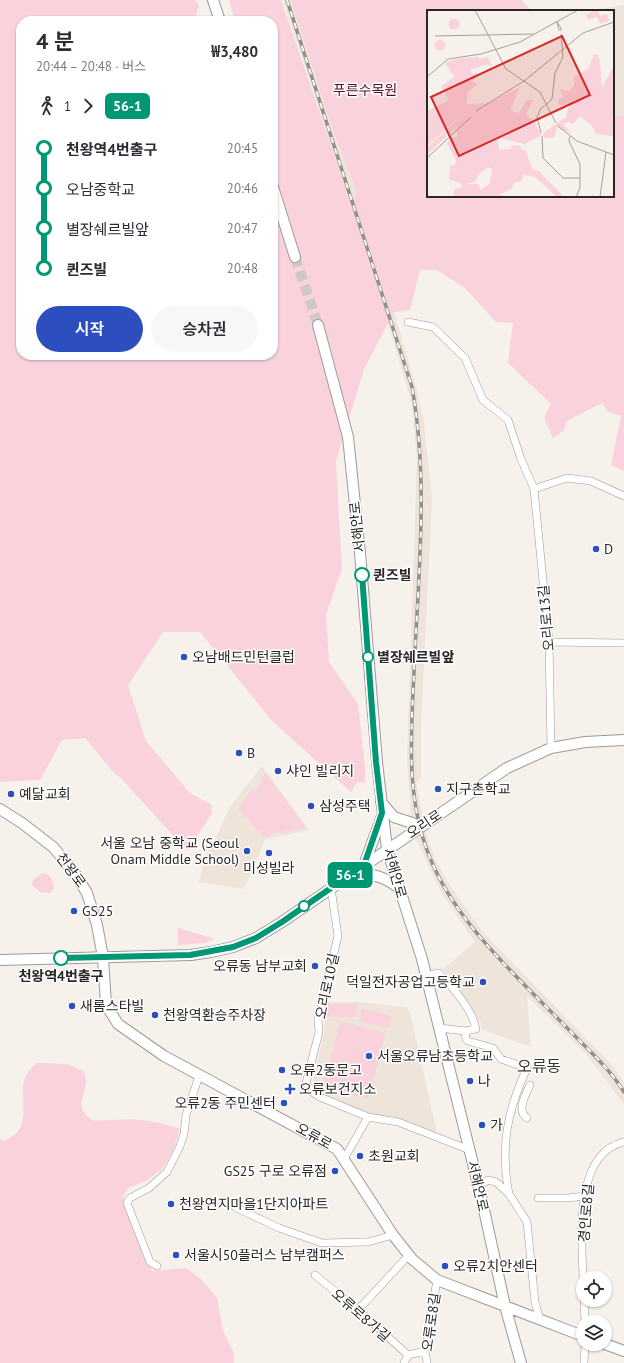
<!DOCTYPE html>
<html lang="ko">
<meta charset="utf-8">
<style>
body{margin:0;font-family:"PT Sans","Noto Sans KR",sans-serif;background:#f7f7f7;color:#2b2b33;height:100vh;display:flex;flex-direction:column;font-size:15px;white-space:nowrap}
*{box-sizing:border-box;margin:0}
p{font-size:13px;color:#7c7c81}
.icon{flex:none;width:22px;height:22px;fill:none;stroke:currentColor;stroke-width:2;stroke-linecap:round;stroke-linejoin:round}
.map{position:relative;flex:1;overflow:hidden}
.drawer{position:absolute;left:16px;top:16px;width:262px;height:344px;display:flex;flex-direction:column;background:#fff;border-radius:16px;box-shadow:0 1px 3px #0004}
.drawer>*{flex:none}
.badge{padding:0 8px;border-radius:6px;font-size:14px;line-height:26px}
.buttons{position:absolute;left:576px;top:1271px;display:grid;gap:8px}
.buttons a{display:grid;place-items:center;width:36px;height:36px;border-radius:50%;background:#fff;box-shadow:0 1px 3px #0004;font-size:20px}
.map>.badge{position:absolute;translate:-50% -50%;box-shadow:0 0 0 2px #fff}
.legs{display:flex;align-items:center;gap:6px;height:44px;padding:0 20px;font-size:13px}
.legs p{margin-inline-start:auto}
.overview{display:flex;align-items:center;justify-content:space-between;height:68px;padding:0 20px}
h1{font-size:22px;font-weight:600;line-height:30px}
.cta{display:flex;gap:8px;margin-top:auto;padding:8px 20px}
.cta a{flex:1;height:46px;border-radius:24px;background:#2c4ebe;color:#fff;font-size:16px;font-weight:600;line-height:46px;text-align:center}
.cta a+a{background:#f7f7f7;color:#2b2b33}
ul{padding:0 20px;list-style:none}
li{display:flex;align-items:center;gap:14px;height:40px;font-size:15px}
li i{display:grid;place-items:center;width:6px;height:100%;margin:0 5px;background:currentColor}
li i::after{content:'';width:10px;height:10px;margin:-5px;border:3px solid;border-radius:50%;background:#fff}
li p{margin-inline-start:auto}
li:first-child i{background:linear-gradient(#0000 50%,currentColor 0)}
li:last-child i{background:linear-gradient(currentColor 50%,#0000 0)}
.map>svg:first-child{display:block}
.built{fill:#efe4d9}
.green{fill:#f9d2db}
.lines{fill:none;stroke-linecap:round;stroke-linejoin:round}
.secondary-tunnel{stroke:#cdc9c4;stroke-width:10;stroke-dasharray:10 5;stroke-linecap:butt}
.street-casing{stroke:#a09a96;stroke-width:8}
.secondary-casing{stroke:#a09a96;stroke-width:12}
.street{stroke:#fff;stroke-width:7}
.secondary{stroke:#fff;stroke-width:10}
.rail-casing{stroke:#938f8b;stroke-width:3.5}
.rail{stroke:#fff;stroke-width:2;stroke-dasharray:6;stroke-linecap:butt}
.line-1-casing{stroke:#fff;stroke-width:9}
.line-1{stroke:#009775;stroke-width:6}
.poi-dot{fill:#2c4ebe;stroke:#fff;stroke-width:1.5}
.stop-1-dot{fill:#fff;stroke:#009775;stroke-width:2}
.labels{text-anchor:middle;stroke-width:3;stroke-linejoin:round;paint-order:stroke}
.park-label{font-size:14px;fill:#500c27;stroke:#fff}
.street-label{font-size:14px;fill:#2a2826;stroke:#fff}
.poi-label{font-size:14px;fill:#2a2826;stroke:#fff;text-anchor:start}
.stop-label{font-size:14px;font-weight:bold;fill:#2a2826;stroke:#fff;text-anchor:start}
.quarter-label{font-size:16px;fill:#37332f;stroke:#fff}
.inset-road{fill:none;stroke:#a4a19c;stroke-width:1}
.view{fill:#d62828;fill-opacity:0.15;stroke:#d62828;stroke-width:2}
.inset-edge{fill:none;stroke:#2a2826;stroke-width:2}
</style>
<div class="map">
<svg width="624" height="1363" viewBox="0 0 624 1363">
<rect width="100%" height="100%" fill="#f6f1eb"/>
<path class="built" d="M283,0H291L330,122L356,191V197L350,201Z
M624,5V116H613V11L530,10L586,11Z
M394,312L417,390L424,422L432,500L421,724V779L416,782L426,834L437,863L451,887L482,931L611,1064L624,1083V1104L586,1054L527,996L531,1047L481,1029V1023L443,969L475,942L442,894L430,869L416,839L411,817L407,758L417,460L412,405L388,323Z
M262,766L309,830L265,840L244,889L199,882L209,845L215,840L230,807Z
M326,1002H357L406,1007L410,1012L436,1129L434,1133L367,1113L315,1090L313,1079L324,1033Z"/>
<path class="green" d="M0,0H195L199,5L194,21H21V355H273V21H235L229,0H281L350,201L356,197V191L330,122L291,0H522L530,10L428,11V196H613V116H624V471L611,465L621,416L608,412L602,403L567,421L564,430L553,438L544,418L551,404L508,363L513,323L496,322L465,288L437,270H420L410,310L394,312L364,369L336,461L342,568L326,615L329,662L358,704L365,767V783L357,782L351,792L273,722L200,632H163L128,685L146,741L190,793L212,805V813L187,851L121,778C108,769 96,750 85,738L62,740L40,780L0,782Z
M265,772L306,828L270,834L268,837L263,836L238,809L252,789L257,790Z
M42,873C51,874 53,880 54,888L50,893L40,892L32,885L33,880Z
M178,927L181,929L215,939L205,943L178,945Z
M328,1004H357L356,1017H328Z
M362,1008L392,1016L389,1028L359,1021Z
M343,1022L382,1032L385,1035L369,1096L366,1098L326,1089L323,1085L340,1023Z
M37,1063L67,1064L83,1071C94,1091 67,1106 94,1121C129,1119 146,1117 180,1129L173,1151L162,1169L146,1181L128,1188L123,1196L152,1271L186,1268L201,1279L217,1298L223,1331L234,1353V1363H0V1139L5,1141C11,1137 17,1134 20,1128C30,1110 12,1080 37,1063Z"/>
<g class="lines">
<path class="secondary-tunnel" d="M295,257L318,325"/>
<defs>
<path id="street" d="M408,322L433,327L465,358L483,400L508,420L521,459L534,489L549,642L551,748
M534,489L567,478L591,481L624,496
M549,642L624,643
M331,888L338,936L318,1020L319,1032L306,1083L312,1092L320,1097L368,1117L398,1122L470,1150
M426,976L439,973C452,986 473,1011 476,1029L465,1031
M439,1028L465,1031L466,1039L468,1041L493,1048L501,1059L527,1068C507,1111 500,1147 509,1194L496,1182L488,1180L481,1185V1191
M527,1118C516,1111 526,1094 530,1085
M344,1159L368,1117
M509,1194L527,1222L535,1302L540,1320
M538,1198H568L585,1196
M235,1207L279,1228L322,1243L368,1242L393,1235
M157,1266L150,1262L127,1203L130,1198L149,1188L167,1172L180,1146L184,1134L186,1115L199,1076
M315,1275L358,1310L408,1355
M583,1278C582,1238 573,1154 624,1142
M584,1300L585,1322
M358,1310L409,1255
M404,1363L408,1355L425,1351
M427,1363L425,1351L437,1280
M584,1363L585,1344"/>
<path id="secondary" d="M213,0L220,21
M273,187L295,257
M318,325L348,437L360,553L377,762L387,849L422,959L481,1196L505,1306L521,1363
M381,802L394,817L421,826
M0,809L22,823L53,847L74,872L87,893L97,925L103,957L106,1005L118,1024L164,1056L337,1149L393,1235L412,1259L437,1280L583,1336
M364,865L382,816
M351,874C371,873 384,876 399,888
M0,960L191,955L211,952L233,947L256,938L282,922L507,768L551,748L585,742L624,740
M605,1344L624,1351"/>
</defs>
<use href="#street" class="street-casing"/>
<use href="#secondary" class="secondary-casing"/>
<use href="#street" class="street"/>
<use href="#secondary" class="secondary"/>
<defs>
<path id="rail" d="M287,0L412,387C429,481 418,577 414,672C411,738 405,803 433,865C462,930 526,985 575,1036C593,1054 611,1071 624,1092"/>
</defs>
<use href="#rail" class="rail-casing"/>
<use href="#rail" class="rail"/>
</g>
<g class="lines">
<defs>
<path id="line-1" d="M61,958L190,955L233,947L256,938L282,922L364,865L382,813L376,762L362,575"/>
</defs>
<use href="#line-1" class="line-1-casing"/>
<use href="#line-1" class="line-1"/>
</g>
<g class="poi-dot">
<circle cx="596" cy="549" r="4"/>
<circle cx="184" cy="657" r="4"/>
<circle cx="239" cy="753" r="4"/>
<circle cx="278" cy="771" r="4"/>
<circle cx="438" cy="789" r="4"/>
<circle cx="11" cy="794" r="4"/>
<circle cx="311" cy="806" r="4"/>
<circle cx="247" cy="851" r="4"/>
<circle cx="269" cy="853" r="4"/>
<circle cx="74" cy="911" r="4"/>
<circle cx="315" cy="966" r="4"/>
<circle cx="483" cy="982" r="4"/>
<circle cx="72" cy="1006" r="4"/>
<circle cx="155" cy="1015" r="4"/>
<circle cx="369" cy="1056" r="4"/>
<circle cx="282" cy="1070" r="4"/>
<circle cx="470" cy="1081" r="4"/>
<path d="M288 1083h4v4h4v4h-4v4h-4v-4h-4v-4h4z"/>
<circle cx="284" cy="1103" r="4"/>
<circle cx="482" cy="1125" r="4"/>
<circle cx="360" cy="1156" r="4"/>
<circle cx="335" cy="1171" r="4"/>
<circle cx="171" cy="1204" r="4"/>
<circle cx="176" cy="1255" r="4"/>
<circle cx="445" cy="1266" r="4"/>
</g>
<g class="stop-1-dot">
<circle cx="362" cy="575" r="7"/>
<circle cx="368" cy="657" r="5"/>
<circle cx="304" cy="906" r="5"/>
<circle cx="61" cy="958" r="7"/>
</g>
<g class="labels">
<g class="park-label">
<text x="365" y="95">푸른수목원</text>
</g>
<g class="street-label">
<text transform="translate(357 527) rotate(-96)" y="5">서해안로</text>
<text transform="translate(546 618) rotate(-95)" y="5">오리로13길</text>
<text transform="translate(424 824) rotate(-34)" y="5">오리로</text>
<text transform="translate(71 870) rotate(53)" y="5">천왕로</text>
<text transform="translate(395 873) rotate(74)" y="5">서해안로</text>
<text transform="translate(327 986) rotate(-78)" y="5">오리로10길</text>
<text transform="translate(314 1136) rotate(29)" y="5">오류로</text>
<text transform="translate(478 1186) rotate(77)" y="5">서해안로</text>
<text transform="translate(586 1213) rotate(-85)" y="5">경인로8길</text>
<text transform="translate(361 1315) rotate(41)" y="5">오류로8가길</text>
<text transform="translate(431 1322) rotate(-82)" y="5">오류로8길</text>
</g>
<g class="poi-label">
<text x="604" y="554">D</text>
<text x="192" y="662">오남배드민턴클럽</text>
<text x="247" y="758">B</text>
<text x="286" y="776">샤인 빌리지</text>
<text x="446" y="794">지구촌학교</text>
<text x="19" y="799">예닮교회</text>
<text x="319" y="811">삼성주택</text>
<text x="239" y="848" text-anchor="end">서울 오남 중학교 (Seoul<tspan x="239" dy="16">Onam Middle School)</tspan></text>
<text x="269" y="873" text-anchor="middle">미성빌라</text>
<text x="82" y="916">GS25</text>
<text x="307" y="971" text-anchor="end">오류동 남부교회</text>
<text x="475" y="987" text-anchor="end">덕일전자공업고등학교</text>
<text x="80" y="1011">새롬스타빌</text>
<text x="163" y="1020">천왕역환승주차장</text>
<text x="377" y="1061">서울오류남초등학교</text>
<text x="290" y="1075">오류2동문고</text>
<text x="478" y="1086">나</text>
<text x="299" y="1094">오류보건지소</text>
<text x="276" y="1108" text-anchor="end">오류2동 주민센터</text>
<text x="490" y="1130">가</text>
<text x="368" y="1161">초원교회</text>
<text x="327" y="1176" text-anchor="end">GS25 구로 오류점</text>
<text x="179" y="1209">천왕연지마을1단지아파트</text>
<text x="184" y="1260">서울시50플러스 남부캠퍼스</text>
<text x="453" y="1271">오류2치안센터</text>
</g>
<g class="stop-label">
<text x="373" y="580">퀸즈빌</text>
<text x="377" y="662">별장쉐르빌앞</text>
<text x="61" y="981" text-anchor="middle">천왕역4번출구</text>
</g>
<g class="quarter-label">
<text x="539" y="1072">오류동</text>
</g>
</g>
<g transform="translate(427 10)">
<rect width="187" height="187" fill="#f6f1eb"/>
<path d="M168,0H171L173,6L180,4L182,11L173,14L170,7L161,10L159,5ZM21.5 14a5.5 5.5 0 1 1 11 0a5.5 5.5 0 1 1-11 0ZM7.5 35a5.5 5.5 0 1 1 11 0a5.5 5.5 0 1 1-11 0ZM167,44L171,45L173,52L175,78L187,55V126L169,124L164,115L153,106L146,114L141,112L136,114L144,123L130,117L127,128H117L116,123L139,107L142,95H132L131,90L136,87L133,79L142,81L147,75V67L162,58ZM51,47L52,49L61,47L65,56L57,55L44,60L45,64L50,62V67L44,71L50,74L41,83L39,94L62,93L93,77L84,99L86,102L92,103L100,90H106L99,105L108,112L114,126L97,134L73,128L71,130L72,140L84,139L85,136L90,135L94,137V139L99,141L105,159L113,162L137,187H130L108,167L97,165L93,172H88L84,179L73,184L75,187H27V179L34,178L35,174L22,169L23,155H28L29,150L20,134L24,127H30V122L27,120L22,125L19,123L20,126L2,143L0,138L36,104L0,136V101L20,91L21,88L14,76L27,67L18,53L28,49ZM61,157L65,159L63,173L54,180L51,174H39L48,172L51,165Z" fill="#f9d2db" fill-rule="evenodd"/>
<path class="inset-road" d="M48,0L79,59L113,82L129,113M130,12L134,18V20H132ZM8,26L106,24M0,67L21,49L54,44L93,32L151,0M120,94L125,89L128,63L136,47L134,24M49,101L97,71L156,23L187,12M131,116L150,131L187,145M114,123L110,107L114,98L120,94M115,126L116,148L136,168H153M143,126L142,131L153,154V178L149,187M0,148L44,107M173,187L179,142"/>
<path class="view" d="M135,26L163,85L32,146L4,87Z"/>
<rect width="187" height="187" class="inset-edge"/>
</g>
</svg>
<div class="buttons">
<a><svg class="icon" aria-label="locate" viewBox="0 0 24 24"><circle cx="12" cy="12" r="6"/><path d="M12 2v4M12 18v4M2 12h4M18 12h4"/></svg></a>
<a><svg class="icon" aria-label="layers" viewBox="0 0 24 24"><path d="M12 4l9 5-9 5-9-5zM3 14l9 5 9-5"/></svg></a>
</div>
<b class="badge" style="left:350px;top:875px;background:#009775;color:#fff">56-1</b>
<section class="drawer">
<div class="overview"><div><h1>4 분</h1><p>20:44 – 20:48 · 버스</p></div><b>₩3,480</b></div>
<div class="legs"><svg class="icon" aria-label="walk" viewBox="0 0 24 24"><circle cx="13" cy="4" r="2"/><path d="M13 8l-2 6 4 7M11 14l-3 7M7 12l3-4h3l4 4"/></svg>1<svg class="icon" aria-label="forward" viewBox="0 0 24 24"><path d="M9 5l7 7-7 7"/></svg><b class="badge" style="background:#009775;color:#fff">56-1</b></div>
<ul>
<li><i style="color:#009775"></i><b>천왕역4번출구</b><p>20:45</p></li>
<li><i style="color:#009775"></i><span>오남중학교</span><p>20:46</p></li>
<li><i style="color:#009775"></i><span>별장쉐르빌앞</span><p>20:47</p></li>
<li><i style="color:#009775"></i><b>퀸즈빌</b><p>20:48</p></li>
</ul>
<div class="cta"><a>시작</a><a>승차권</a></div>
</section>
</div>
